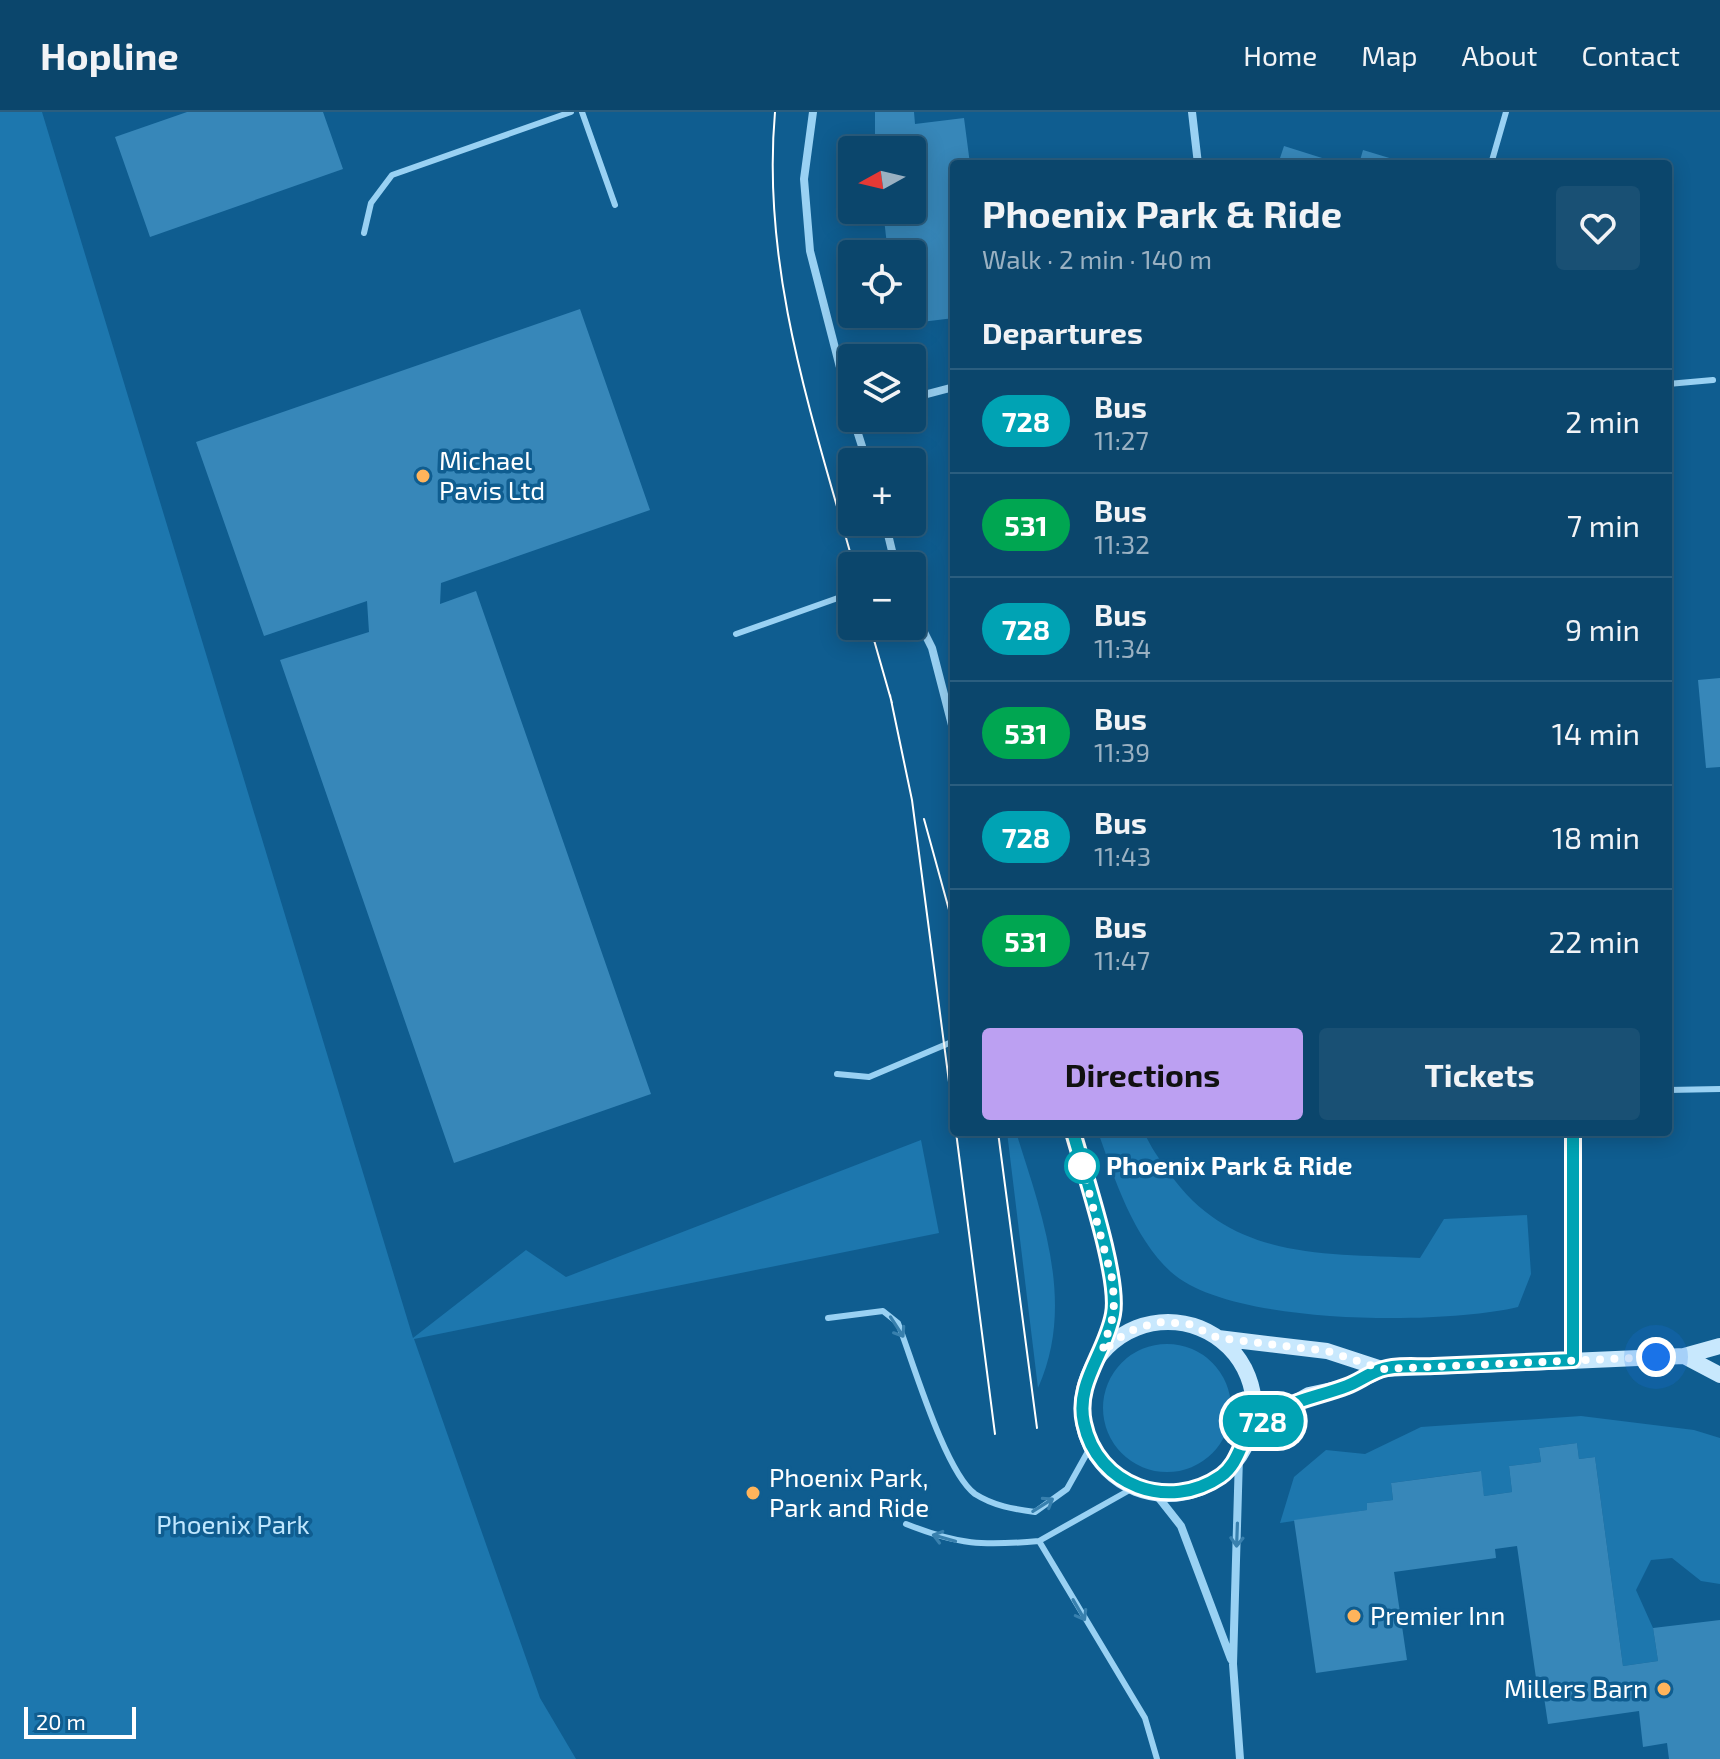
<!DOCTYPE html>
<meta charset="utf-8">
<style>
body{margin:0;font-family:"Exo 2",sans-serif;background:#195074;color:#f1f3f6;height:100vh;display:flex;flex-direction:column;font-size:30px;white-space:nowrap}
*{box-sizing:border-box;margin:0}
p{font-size:26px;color:#9ab1c2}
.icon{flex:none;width:44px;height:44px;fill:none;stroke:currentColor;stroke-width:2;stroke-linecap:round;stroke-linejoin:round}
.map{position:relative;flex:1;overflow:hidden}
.sheet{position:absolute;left:950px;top:48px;width:722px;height:976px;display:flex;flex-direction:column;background:#0b466c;border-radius:8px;box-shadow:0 4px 20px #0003,0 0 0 2px #2b5e7f}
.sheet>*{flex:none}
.badge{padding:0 16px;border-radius:26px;font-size:28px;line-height:52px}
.needle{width:52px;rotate:262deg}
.buttons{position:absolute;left:838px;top:24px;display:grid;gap:16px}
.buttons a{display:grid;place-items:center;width:88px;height:88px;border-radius:8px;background:#0b466c;box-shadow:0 4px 20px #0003,0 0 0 2px #2b5e7f;font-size:40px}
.scale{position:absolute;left:24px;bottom:20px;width:112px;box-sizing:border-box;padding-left:8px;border:4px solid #fff;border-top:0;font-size:22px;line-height:28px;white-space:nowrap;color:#fff;-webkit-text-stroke:6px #0f5d90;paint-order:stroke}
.you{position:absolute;width:40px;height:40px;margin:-20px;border:6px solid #fff;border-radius:50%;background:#1a73e8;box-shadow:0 0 0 12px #1a73e833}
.map>.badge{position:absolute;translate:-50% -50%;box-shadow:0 0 0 4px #fff}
h2{padding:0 32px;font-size:30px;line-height:72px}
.round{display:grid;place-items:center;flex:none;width:84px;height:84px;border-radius:8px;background:#195074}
.head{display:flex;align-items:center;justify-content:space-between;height:136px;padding:0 32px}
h1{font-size:38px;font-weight:700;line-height:60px}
.action{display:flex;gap:16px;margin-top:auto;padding:16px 32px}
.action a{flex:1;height:92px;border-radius:8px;background:#bca0f2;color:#111;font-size:32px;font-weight:700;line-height:92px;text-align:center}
.action a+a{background:#195074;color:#f1f3f6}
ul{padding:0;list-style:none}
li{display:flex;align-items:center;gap:24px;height:104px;padding:0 32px;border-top:2px solid #2b5e7f}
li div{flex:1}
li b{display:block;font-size:30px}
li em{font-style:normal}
li .badge{min-width:88px;font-weight:700;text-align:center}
header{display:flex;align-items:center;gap:48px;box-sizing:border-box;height:112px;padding:0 40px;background:#0b466c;border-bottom:2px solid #2b5e7f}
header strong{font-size:38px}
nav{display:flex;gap:44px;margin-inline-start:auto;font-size:28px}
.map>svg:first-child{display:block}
.green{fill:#1d77ae}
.building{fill:#3787b9}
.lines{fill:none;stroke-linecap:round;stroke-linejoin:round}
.lane{stroke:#99d1f3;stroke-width:6}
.street{stroke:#99d1f3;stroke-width:8}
.secondary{stroke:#c8e8fd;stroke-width:16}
.tram{stroke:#fff;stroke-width:2}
.oneway{stroke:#3880ae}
.line-casing{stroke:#fff;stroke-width:18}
.line{stroke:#00a3b4;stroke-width:12}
.walk{stroke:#fff;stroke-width:8;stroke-dasharray:0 14.4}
.poi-dot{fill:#ffb45b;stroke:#0f5d90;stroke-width:3}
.stop-dot{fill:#fff;stroke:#00a3b4;stroke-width:4}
.labels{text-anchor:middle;stroke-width:7;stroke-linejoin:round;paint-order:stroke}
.poi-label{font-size:26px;fill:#fff;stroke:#0f5d90;text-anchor:start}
.stop-label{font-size:26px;font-weight:bold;fill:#fff;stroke:#0f5d90;text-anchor:start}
.park-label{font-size:26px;fill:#c0e7fe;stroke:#0f5d90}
</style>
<header>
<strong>Hopline</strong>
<nav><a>Home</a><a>Map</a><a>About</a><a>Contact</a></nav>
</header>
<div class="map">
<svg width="1720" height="1647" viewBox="0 0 1720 1647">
<rect width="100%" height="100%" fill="#0f5d90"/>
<path class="green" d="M0,0H42L413,1226L526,1138L566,1165L921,1028L939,1121L414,1227L540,1586L576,1647H0Z
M1007,1020H1016C1042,1103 1076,1192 1038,1276Z
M1098,1020H1144C1151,1036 1160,1048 1170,1062C1232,1149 1324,1141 1420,1146L1444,1107L1527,1103L1531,1162L1518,1195C1443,1213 1230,1214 1171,1160C1133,1125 1115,1068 1098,1020Z
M1103 1296a64 64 0 1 1 128 0a64 64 0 1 1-128 0Z
M1581,1304L1694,1318L1720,1326V1472L1701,1469L1672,1446L1651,1448L1636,1478L1653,1516L1658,1549L1623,1554L1595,1345L1579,1347L1577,1331L1539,1336L1541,1350L1509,1354L1512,1380L1484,1384L1480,1359L1391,1371L1393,1388L1367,1391V1398L1280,1411L1294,1365L1326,1338L1365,1342L1421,1315Z"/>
<path class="building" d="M187,0H323L343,57L150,125L115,25Z
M875,0H914L915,12L964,6L970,52H954V206L897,213L896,202H912V142H888L883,98H912V38H875Z
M1284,34L1338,51V52H1278Z
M1363,38L1396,48L1405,52H1359Z
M580,197L650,398L441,471L440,492L476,479L651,982L454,1051L280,548L369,520L367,489L264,524L196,330Z
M1720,566V655L1706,656L1698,568Z
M1577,1331L1579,1347L1595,1345L1623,1554L1658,1549L1653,1516L1720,1508V1647H1669L1667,1631L1643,1635L1639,1599L1548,1612L1541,1565L1536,1566L1517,1434L1495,1437L1496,1446L1394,1460L1407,1548L1316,1561L1294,1408L1367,1398V1391L1393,1388L1391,1371L1481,1359L1484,1384L1512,1380L1509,1354L1541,1350L1539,1336Z"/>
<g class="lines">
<path class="lane" d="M582,0L615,93
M1491,52L1506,0
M364,121L371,91L392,63L571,0
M1668,272L1713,268
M736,522L852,481
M837,962L869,965L954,929
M1668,978L1720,977
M828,1206L883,1199L898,1211C913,1250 945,1360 975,1382C994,1394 1013,1397 1035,1400L1067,1377L1091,1334
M1135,1375L1039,1429L1145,1606L1157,1647
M906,1412C959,1433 982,1434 1039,1429"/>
<path class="street" d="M813,0L804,67L810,139L852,302
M1192,0L1198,52
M912,286L954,275
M853,306L867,350
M885,410L893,443L888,454
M912,496L932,536L954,621
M1073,1020L1113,1170L1114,1201L1102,1240
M1573,1020V1248
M1239,1345L1233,1552L1240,1647
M1155,1381L1181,1414L1231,1547"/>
<path class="secondary" d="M1082 1296a86 86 0 1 1 172 0a86 86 0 1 1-172 0Z
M1218,1226L1327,1239L1382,1257L1684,1244L1720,1234
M1684,1244L1720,1263
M1252,1315L1309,1283L1346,1275L1382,1257"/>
<path class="tram" d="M775,0C761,157 812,304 854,454
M870,514L892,591
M890,583L912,688L954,1008
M924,707L954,816
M956,1020L995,1322
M998,1020L1037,1316"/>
</g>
<defs><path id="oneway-shaft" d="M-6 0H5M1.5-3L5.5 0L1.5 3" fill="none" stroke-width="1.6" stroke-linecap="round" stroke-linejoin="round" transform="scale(2)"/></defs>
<g class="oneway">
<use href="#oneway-shaft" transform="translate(897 1215) rotate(57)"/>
<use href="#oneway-shaft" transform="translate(1043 1393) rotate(-32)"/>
<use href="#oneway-shaft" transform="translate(1237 1423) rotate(92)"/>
<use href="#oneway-shaft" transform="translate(944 1426) rotate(-164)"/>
<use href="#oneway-shaft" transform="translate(1079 1498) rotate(60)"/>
</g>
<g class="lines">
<defs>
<path id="line" d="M1073,1020C1084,1060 1120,1166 1113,1202C1106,1241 1075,1271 1084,1311C1097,1374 1169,1400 1221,1364C1240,1350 1240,1328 1253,1315C1279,1290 1316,1286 1347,1274C1358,1270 1368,1262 1380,1258C1395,1252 1417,1255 1434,1254C1480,1252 1527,1250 1573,1248V1020"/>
</defs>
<use href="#line" class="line-casing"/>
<use href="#line" class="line"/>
<path class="walk" d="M1082,1054L1113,1170L1114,1201L1102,1240L1127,1220L1158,1210L1189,1212L1218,1226L1327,1239L1382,1257L1656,1245"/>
</g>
<g class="poi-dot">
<circle cx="423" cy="364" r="8"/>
<circle cx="753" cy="1381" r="8"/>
<circle cx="1354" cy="1504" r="8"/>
<circle cx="1664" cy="1577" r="8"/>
</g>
<circle class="stop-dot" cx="1082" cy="1054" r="16"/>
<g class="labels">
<g class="poi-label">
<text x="439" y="358">Michael<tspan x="439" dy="30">Pavis Ltd</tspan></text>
<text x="769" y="1375">Phoenix Park,<tspan x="769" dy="30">Park and Ride</tspan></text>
<text x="1370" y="1513">Premier Inn</text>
<text x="1648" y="1586" text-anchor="end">Millers Barn</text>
</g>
<g class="stop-label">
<text x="1106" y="1063">Phoenix Park &amp; Ride</text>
</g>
<g class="park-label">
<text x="233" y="1422">Phoenix Park</text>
</g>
</g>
</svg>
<div class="buttons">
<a><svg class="needle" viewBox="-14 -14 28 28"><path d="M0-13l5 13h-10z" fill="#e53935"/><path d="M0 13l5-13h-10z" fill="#9ab1c2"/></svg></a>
<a><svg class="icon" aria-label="locate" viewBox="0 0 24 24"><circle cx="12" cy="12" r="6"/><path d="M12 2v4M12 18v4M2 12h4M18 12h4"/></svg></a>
<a><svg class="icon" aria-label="layers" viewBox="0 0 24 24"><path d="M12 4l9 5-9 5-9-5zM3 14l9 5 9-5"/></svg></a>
<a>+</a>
<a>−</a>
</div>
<div class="scale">20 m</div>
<div class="you" style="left:1656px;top:1245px"></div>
<b class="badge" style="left:1263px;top:1309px;background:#00a3b4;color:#fff">728</b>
<section class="sheet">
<div class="head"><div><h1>Phoenix Park &amp; Ride</h1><p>Walk · 2 min · 140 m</p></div><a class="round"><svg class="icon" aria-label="heart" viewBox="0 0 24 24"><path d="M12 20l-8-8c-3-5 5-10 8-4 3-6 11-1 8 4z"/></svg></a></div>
<h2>Departures</h2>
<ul>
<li><span class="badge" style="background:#00a3b4;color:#fff">728</span><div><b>Bus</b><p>11:27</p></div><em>2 min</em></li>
<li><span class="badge" style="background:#00a651;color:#fff">531</span><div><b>Bus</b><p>11:32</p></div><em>7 min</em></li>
<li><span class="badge" style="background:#00a3b4;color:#fff">728</span><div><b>Bus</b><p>11:34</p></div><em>9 min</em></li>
<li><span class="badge" style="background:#00a651;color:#fff">531</span><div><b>Bus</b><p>11:39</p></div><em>14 min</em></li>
<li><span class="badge" style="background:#00a3b4;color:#fff">728</span><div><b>Bus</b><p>11:43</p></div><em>18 min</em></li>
<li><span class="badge" style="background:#00a651;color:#fff">531</span><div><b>Bus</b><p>11:47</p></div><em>22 min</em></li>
</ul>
<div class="action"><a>Directions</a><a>Tickets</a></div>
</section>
</div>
